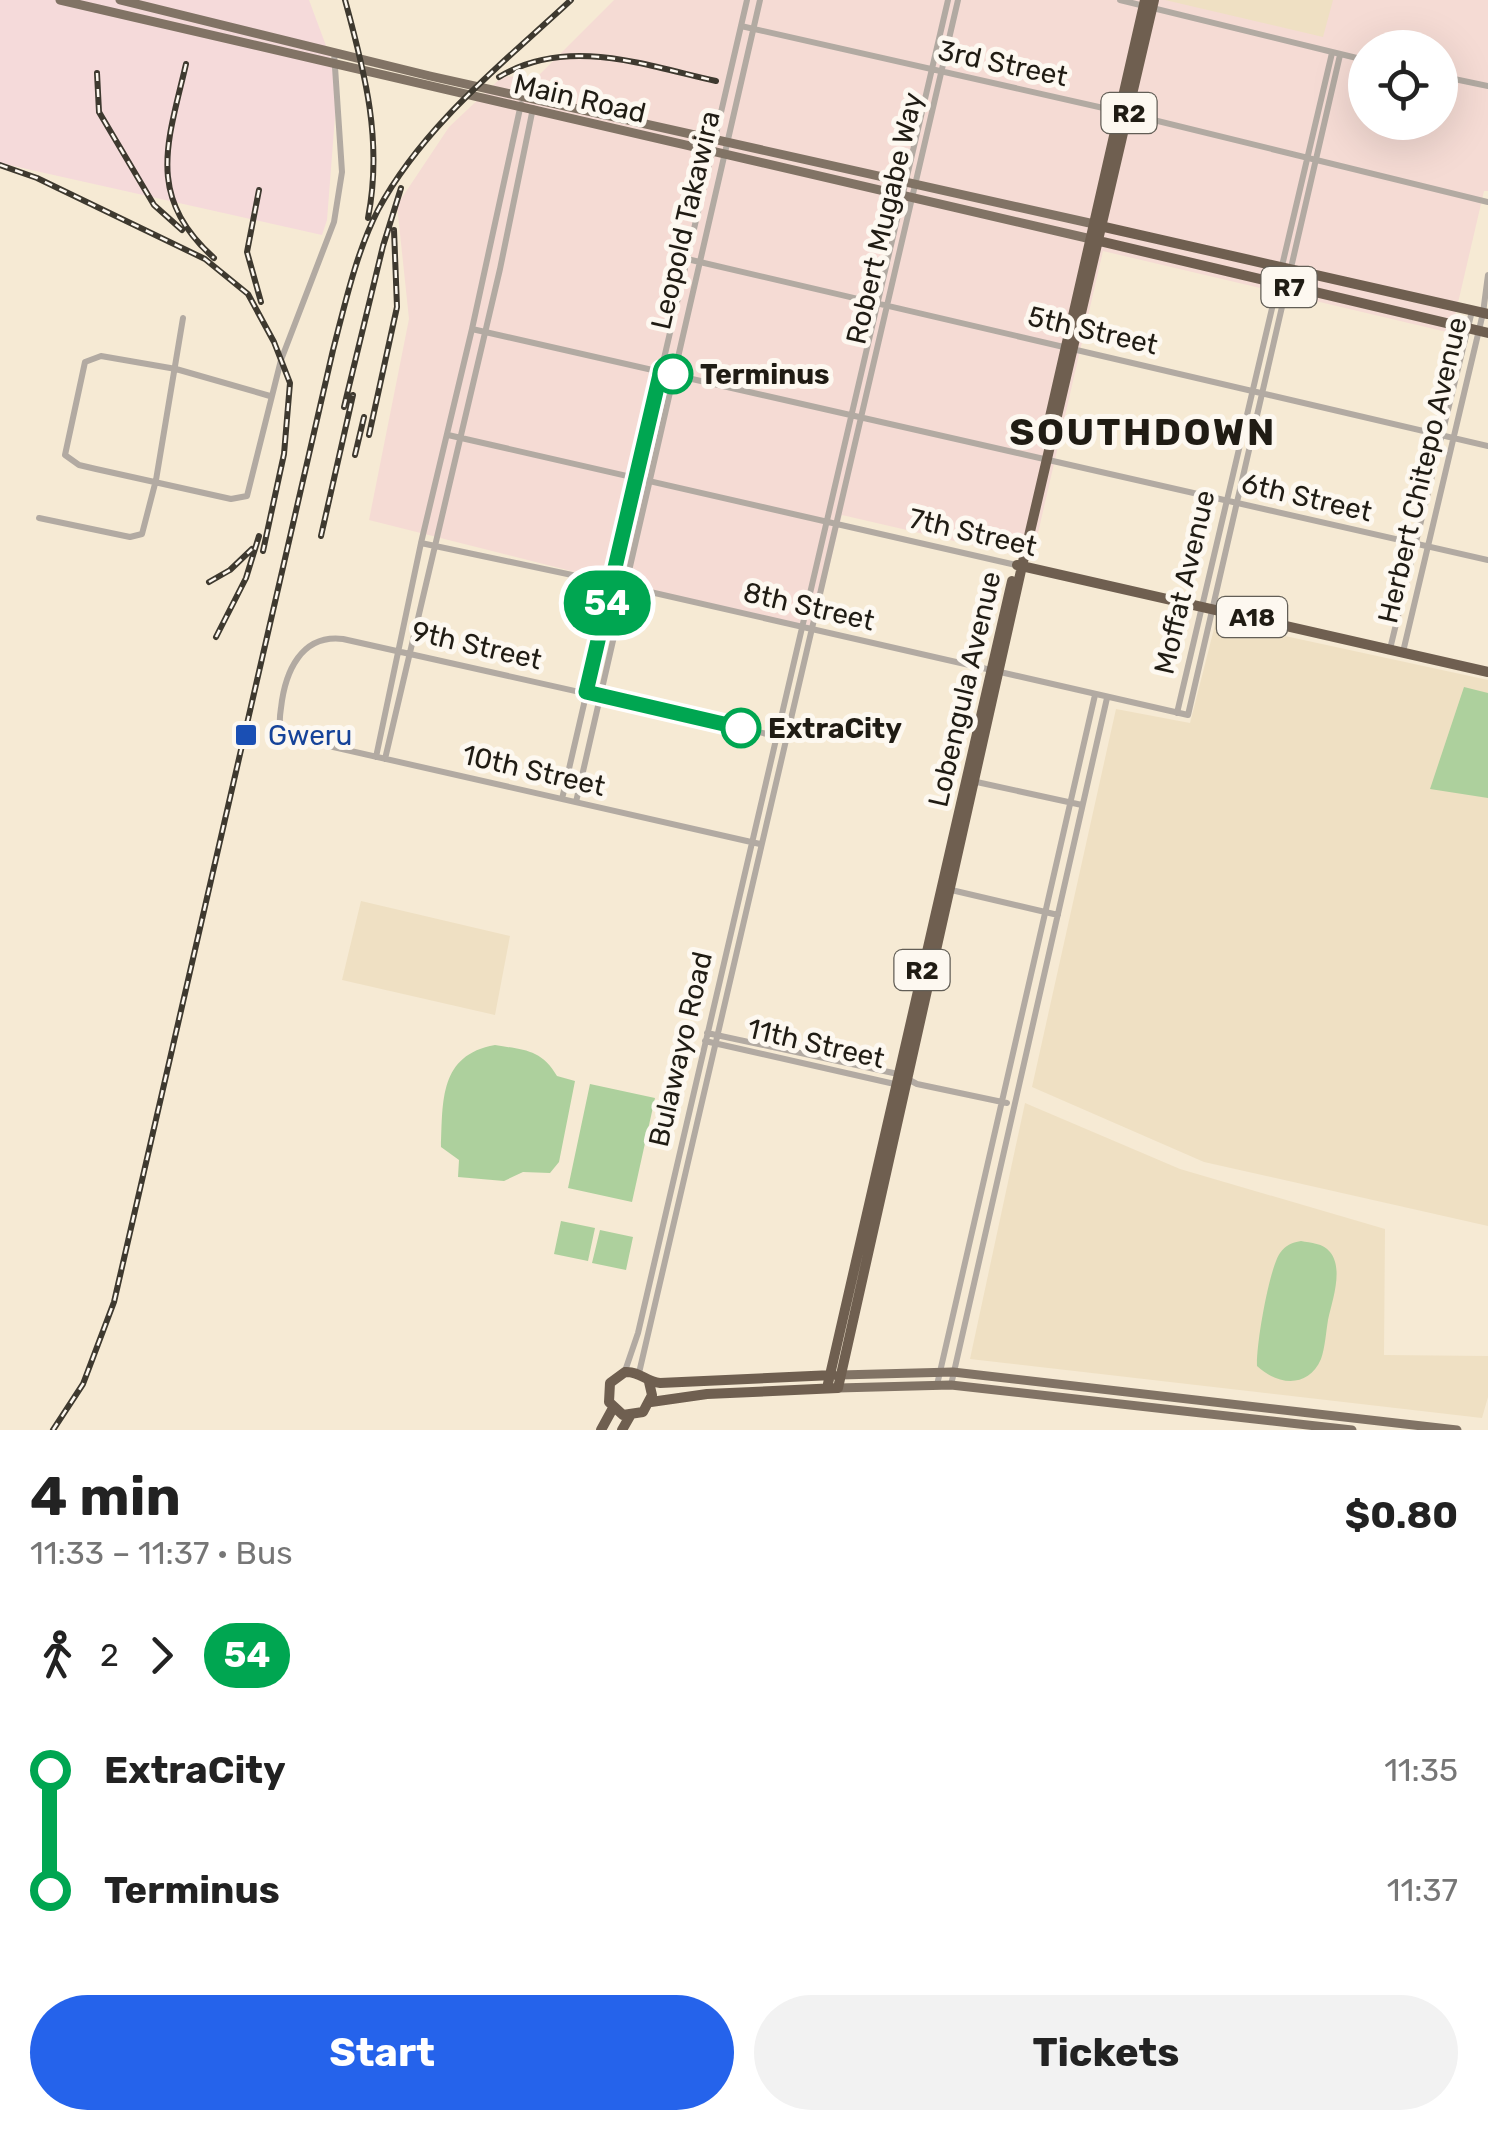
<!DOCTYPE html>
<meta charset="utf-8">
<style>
body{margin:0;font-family:Rubik,sans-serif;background:#f2f2f2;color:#222;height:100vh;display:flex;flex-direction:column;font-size:38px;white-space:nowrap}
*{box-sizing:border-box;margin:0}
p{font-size:32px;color:#767676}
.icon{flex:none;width:55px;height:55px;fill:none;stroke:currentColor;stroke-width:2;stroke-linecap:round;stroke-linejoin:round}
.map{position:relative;height:1430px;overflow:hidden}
.side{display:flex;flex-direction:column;background:#fff;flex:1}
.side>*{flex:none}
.badge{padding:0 20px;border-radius:32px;font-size:35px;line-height:65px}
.buttons{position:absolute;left:1348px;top:30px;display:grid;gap:20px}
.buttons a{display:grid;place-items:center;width:110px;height:110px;border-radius:50%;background:#fff;box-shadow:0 10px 40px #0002;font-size:50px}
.map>.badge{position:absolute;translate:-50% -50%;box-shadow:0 0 0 5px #fff}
.legs{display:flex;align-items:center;gap:15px;height:110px;padding:0 30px;font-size:32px}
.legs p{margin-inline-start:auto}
.overview{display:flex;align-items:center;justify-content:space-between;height:170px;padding:0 30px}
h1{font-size:55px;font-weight:700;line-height:75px}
.button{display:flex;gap:20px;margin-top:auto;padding:20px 30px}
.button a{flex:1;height:115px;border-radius:60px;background:#2563eb;color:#fff;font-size:40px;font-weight:700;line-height:115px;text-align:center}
.button a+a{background:#f2f2f2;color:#222}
ul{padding:0 30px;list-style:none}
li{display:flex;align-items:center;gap:35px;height:120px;font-size:38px}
li i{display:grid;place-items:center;width:15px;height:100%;margin:0 12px;background:currentColor}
li i::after{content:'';width:25px;height:25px;margin:-12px;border:8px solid;border-radius:50%;background:#fff}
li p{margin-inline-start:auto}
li:first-child i{background:linear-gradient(#0000 50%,currentColor 0)}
li:last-child i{background:linear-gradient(currentColor 50%,#0000 0)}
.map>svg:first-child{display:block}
.commercial{fill:#f5dbd4;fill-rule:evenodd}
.industrial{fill:#f5dada}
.built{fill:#efe0c3}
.green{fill:#add09d}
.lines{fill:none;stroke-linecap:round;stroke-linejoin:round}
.minor{stroke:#b2aaa2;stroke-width:6}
.major{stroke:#817365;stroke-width:9}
.highway{stroke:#6f5f50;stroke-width:10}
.rail-casing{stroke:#3e392f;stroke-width:6}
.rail{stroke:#fdf8f0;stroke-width:2.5;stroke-dasharray:8;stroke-linecap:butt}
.line-1-casing{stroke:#fff;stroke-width:22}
.line-1{stroke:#00a651;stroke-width:15}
.stop-1-dot{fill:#fff;stroke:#00a651;stroke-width:5}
.transit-dot{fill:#1a4fb4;stroke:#fdf8f0;stroke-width:4}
.labels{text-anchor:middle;stroke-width:10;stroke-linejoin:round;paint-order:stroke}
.shield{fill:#fdf8f0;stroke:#625e56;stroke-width:2.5}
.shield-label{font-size:25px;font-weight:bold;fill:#201c14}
.street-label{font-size:28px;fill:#201c14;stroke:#fdf8f0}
.stop-label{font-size:28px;font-weight:bold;fill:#201c14;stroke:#fdf8f0;text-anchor:start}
.transit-label{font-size:28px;fill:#164399;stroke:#fdf8f0;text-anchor:start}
.district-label{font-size:38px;font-weight:bold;letter-spacing:2.5px;fill:#201c14;stroke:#fdf8f0}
</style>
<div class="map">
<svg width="1488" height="1430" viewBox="0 0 1488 1430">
<rect width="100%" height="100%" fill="#f6ead4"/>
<path class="commercial" d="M614,0H1488V191H1484L1451,333L1103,251L1032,559L842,515L813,632L369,520L409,319L397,205L449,127L503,76L536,78ZM1365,48H1440V122H1365Z"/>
<path class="industrial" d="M0,0H309L338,78L327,220L322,235L0,163Z"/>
<path class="built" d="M1165,0H1333L1323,37Z
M1216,621L1488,680V1226L1204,1162L1032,1087L1116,709L1190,723Z
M361,901L510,936L495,1015L342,980Z
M1025,1103L1180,1169L1385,1229L1384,1355L1488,1356V1397L1482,1418L970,1359Z"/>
<path class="green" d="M1464,687L1488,693V798L1430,789Z
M495,1045C524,1050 541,1049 557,1076L575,1081L559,1162L550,1173L523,1172L504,1181L458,1177L459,1160L441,1147C443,1101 439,1055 495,1045Z
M590,1084L655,1098L632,1202L568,1188Z
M561,1221L595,1228L588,1261L554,1254Z
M600,1230L633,1237L626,1270L592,1263Z
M1301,1241C1311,1243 1323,1243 1330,1252C1344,1269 1332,1301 1328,1320C1326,1332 1325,1348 1321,1359C1308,1389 1277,1385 1257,1366C1256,1345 1269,1269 1280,1253C1286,1245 1291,1243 1301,1241Z"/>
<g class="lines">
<path class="minor" d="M1120,0L1365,60
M741,26L1121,112L1488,202
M1440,76L1488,86
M687,259L1488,446
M472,329L1488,560
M270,396L176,369L101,356L85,362L65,455L79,465L96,469L231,499L247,496L281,360L334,222L342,172L334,52
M448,435L1016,565
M39,518L130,537L142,534L156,480L183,318
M421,543L624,586L1188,715L1340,55
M1390,649L1472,311
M1403,652L1483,313L1488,275
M1177,713L1332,53
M376,757L421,543L472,329L521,104
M385,759L500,269L533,108
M972,781L1082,805
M562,799L747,0
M576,802L760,0
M760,844L298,739C295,738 286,734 284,732C278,725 280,715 281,708C285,672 301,634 343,639L785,738
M947,889L1058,915
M707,1033L898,1074L917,1084L1007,1103
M705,1041L899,1085
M625,1371L638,1333L948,0
M639,1373L958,0
M937,1385L1095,695
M951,1385L1107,698"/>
<path class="major" d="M60,0L1091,239
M120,0L430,76L1094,224
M840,1375L953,1372L1457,1430
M838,1388L951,1385L1352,1430"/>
<path class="highway" d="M1100,226L1488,314
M1095,240L1488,333
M1044,443L1145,0
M1017,565L1488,672
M649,1382L652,1395L643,1412L623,1415L609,1402L610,1383L625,1372C640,1371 646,1382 660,1383L833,1375
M827,1388L1012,581
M651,1402L707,1394L838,1388L1022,566L1154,0
M601,1430L613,1408
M622,1430L630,1416"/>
<defs>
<path id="rail" d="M345,0C365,73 383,142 368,218
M186,64C168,142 145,196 214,258
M97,73L99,112L154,205L182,230
M499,77C567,36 644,65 716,81
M0,165L37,178L205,259L248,294L274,342L290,383L284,454L263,551
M259,190L247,252L261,302
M344,407L383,246L401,188
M369,435L397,307L394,230
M355,455L364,417
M321,536L353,395
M209,582L230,570L252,549
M216,637L246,578L259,536
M53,1430L83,1384L114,1302L333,350C345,304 356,253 378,210C423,126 502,64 571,0"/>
</defs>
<use href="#rail" class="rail-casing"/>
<use href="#rail" class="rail"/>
</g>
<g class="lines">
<defs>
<path id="line-1" d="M673,374L661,370L586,692L741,728"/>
</defs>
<use href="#line-1" class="line-1-casing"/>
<use href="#line-1" class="line-1"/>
</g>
<g class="stop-1-dot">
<circle cx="673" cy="374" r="18"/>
<circle cx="741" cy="728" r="18"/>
</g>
<rect class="transit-dot" x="234" y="723" width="24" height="24" rx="5"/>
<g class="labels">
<g class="shield">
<rect x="1101.5" y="93" width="55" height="40" rx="8"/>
<rect x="1261.5" y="267" width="55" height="40" rx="8"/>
<rect x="1217" y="597" width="70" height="40" rx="8"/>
<rect x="894.5" y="950" width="55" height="40" rx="8"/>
</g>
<g class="shield-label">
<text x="1129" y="122">R2</text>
<text x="1289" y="296">R7</text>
<text x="1252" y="626">A18</text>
<text x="922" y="979">R2</text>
</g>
<g class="street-label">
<text transform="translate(1003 63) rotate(12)" y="10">3rd Street</text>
<text transform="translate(580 98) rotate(13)" y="10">Main Road</text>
<text transform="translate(884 218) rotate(-77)" y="10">Robert Mugabe Way</text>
<text transform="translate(685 220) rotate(-77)" y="10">Leopold Takawira</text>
<text transform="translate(1093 330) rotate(13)" y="10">5th Street</text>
<text transform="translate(1422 470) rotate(-77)" y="10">Herbert Chitepo Avenue</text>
<text transform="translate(1307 497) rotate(13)" y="10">6th Street</text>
<text transform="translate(973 532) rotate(13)" y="10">7th Street</text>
<text transform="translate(1184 582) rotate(-77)" y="10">Moffat Avenue</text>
<text transform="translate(809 606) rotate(13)" y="10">8th Street</text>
<text transform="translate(477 645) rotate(13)" y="10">9th Street</text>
<text transform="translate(964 689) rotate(-77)" y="10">Lobengula Avenue</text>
<text transform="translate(534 770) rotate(13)" y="10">10th Street</text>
<text transform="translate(816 1043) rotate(13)" y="10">11th Street</text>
<text transform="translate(680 1049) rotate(-77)" y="10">Bulawayo Road</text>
</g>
<g class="stop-label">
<text x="700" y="384">Terminus</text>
<text x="768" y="738">ExtraCity</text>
</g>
<g class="transit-label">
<text x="268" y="745">Gweru</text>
</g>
<g class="district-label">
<text x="1143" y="445">SOUTHDOWN</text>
</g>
</g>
</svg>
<div class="buttons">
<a><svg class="icon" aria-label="locate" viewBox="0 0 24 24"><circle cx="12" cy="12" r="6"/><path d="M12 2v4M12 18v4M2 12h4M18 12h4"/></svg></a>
</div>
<b class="badge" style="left:607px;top:603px;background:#00a651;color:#fff">54</b>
</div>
<section class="side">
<div class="overview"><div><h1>4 min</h1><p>11:33 – 11:37 · Bus</p></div><b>$0.80</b></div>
<div class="legs"><svg class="icon" aria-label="walk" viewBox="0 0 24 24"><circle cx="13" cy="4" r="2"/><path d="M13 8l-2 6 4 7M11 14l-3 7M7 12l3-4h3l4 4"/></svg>2<svg class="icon" aria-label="forward" viewBox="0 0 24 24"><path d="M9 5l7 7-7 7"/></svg><b class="badge" style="background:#00a651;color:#fff">54</b></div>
<ul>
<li><i style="color:#00a651"></i><b>ExtraCity</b><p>11:35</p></li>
<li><i style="color:#00a651"></i><b>Terminus</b><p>11:37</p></li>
</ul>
<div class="button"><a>Start</a><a>Tickets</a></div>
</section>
